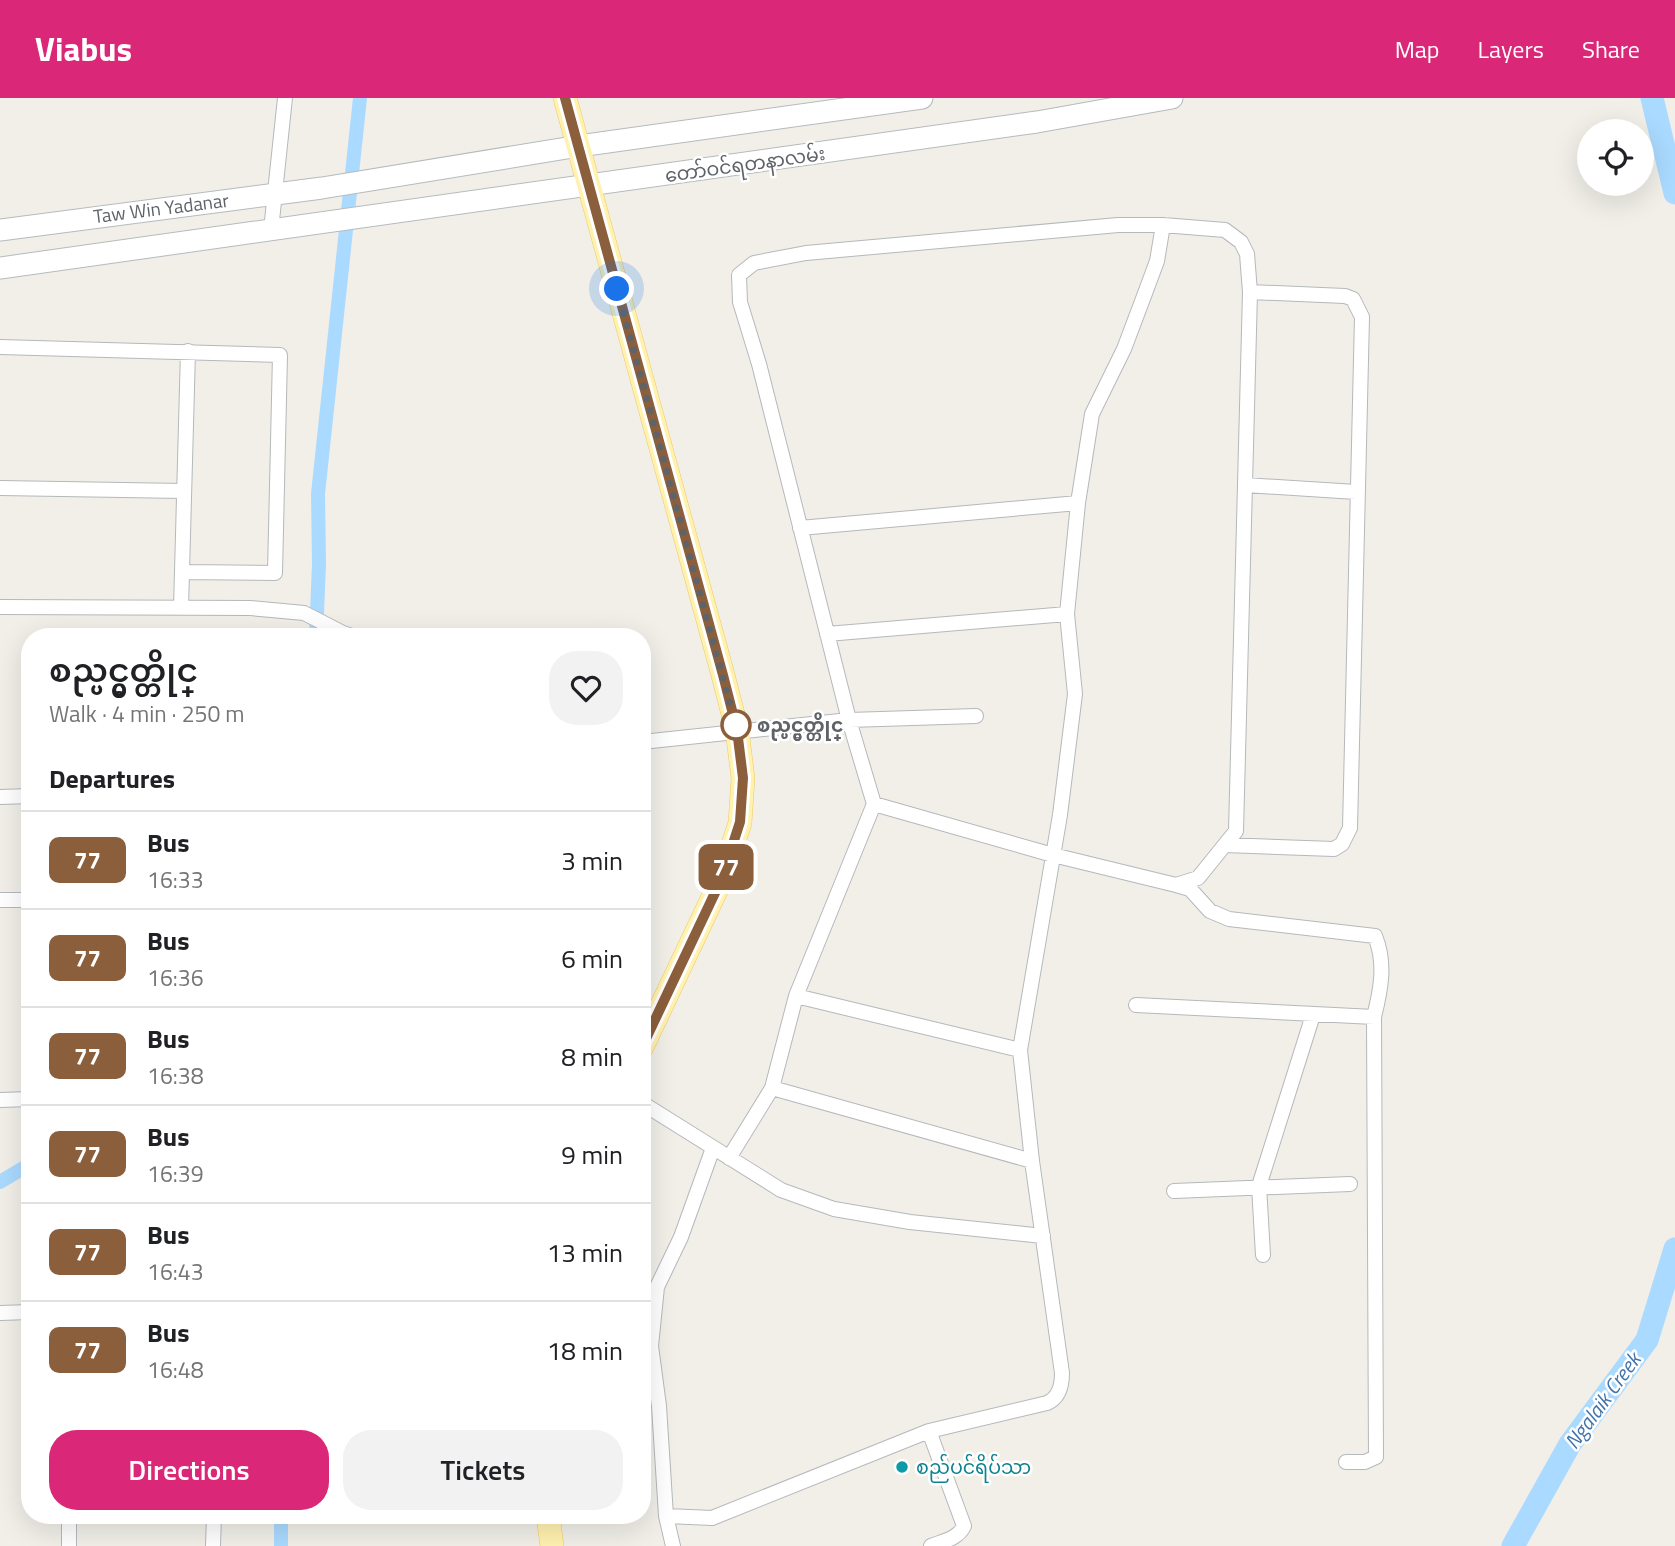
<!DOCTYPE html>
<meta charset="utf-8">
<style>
body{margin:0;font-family:"Titillium Web","Noto Sans Myanmar",sans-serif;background:#f2f2f2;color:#202124;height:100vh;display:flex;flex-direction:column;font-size:26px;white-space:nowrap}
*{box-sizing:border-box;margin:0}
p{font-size:23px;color:#757577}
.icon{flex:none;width:38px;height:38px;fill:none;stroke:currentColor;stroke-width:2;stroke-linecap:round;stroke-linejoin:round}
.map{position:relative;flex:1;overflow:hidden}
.drawer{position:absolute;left:21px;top:530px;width:630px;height:896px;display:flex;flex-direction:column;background:#fff;border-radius:28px;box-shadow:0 7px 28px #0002}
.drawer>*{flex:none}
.badge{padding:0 14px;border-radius:10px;font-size:24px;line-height:46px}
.controls{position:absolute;left:1577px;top:21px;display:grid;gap:14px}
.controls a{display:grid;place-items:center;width:77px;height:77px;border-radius:50%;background:#fff;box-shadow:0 7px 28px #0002;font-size:35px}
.you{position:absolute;width:35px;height:35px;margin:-18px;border:5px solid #fff;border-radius:50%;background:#1a73e8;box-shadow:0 0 0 10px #1a73e833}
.map>.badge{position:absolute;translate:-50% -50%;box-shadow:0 0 0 4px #fff}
h2{padding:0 28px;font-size:26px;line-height:63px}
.round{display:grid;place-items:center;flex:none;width:74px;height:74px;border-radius:28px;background:#f2f2f2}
.headline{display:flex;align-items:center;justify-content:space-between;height:119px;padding:0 28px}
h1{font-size:33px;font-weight:600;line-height:52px}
.button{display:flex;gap:14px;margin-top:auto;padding:14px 28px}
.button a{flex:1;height:80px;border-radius:28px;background:#db2777;color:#fff;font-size:28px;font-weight:600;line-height:80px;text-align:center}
.button a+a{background:#f2f2f2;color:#202124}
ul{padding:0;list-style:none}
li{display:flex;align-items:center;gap:21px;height:98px;padding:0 28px;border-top:2px solid #e0e0e0}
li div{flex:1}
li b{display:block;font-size:26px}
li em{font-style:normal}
li .badge{min-width:77px;font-weight:700;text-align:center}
header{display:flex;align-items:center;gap:42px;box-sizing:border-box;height:98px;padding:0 35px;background:#db2777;color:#fff}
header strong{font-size:33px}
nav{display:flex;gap:38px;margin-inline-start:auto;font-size:24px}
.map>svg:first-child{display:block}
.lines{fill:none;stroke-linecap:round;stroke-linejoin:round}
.canal{stroke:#aadaff;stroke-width:14}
.river{stroke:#aadaff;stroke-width:23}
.street-casing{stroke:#b5b8bc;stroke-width:16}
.secondary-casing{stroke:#b6babf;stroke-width:23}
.primary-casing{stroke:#f2c960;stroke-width:24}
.street{stroke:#fff;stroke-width:14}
.secondary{stroke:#fff;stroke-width:21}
.primary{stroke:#fff2af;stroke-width:23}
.line-casing{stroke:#fff;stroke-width:16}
.line{stroke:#8b5e3c;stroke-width:10}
.walk{stroke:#5f6368;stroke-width:7;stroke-dasharray:0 12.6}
.stop-dot{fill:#fff;stroke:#8b5e3c;stroke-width:3.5}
.culture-dot{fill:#0f9aa8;stroke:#fff;stroke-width:2.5}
.labels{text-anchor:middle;stroke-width:5;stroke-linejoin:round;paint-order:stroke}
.street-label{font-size:19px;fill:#5f6368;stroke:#fff}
.stop-label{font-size:19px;font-weight:bold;fill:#5f6368;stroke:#fff;text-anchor:start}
.culture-label{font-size:19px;fill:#0d838f;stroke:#fff;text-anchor:start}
.water-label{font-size:21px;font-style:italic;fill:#4174aa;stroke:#fff}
</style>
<header>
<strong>Viabus</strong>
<nav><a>Map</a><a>Layers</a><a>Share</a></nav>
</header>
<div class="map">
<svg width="1675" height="1448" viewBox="0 0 1675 1448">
<rect width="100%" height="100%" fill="#f1efe8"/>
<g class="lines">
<path class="canal" d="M316,539L319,466L318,396L360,0
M0,1084L30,1066
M281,1448V1418"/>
<path class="river" d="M1652,0L1675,95
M1513,1448L1570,1346L1647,1242L1675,1151"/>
<defs>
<path id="street" d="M271,132L285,0
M0,249L280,257L275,475L182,474
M1245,387L1356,394
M0,390L184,393
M800,430L1078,405
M0,509L250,510L304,515L343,535L355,539
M181,510L188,253
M827,536L1067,516
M642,644L849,622L976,618
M0,699L30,698
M1225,747L1334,751L1342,746L1350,730L1362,219L1353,201L1345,198L1250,194
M1176,787L1190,791L1210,813L1229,821L1375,838C1386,865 1381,891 1374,919L1376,1359L1365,1364H1346
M0,802H30
M796,898L1020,952
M1136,907L1374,919
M772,990L1032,1063
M0,1002L30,1001
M642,1005L781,1092L834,1111L910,1124L1043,1138
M729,1060L772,990L796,898L874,706L849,622L759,266L740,204L739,177L754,165L806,155L1118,127H1163L1225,132L1241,144L1247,156L1250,194L1236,733L1198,780L1176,787L1053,757L874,706
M1174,1093L1350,1086
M1263,1157L1259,1088L1313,917
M0,1215L30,1214
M929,1333L964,1428C958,1441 943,1443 931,1448
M69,1418V1448
M666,1418L712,1420L929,1333L1047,1305C1059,1300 1062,1288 1062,1275L1032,1063L1020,952L1060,717L1075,596L1067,516L1078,405L1092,316L1124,251L1144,198L1157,163L1163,127
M213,1448L214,1418
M673,1448L666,1418L659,1308L651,1248L657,1189L681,1139L713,1050"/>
<path id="secondary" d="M0,132L322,90L579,48L922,0
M0,170L1037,24L1172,0"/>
<path id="primary" d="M565,0L723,577L737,632L743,680L740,725L722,780L642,949
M548,1418L552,1448"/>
</defs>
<use href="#street" class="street-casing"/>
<use href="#secondary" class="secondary-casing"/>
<use href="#primary" class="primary-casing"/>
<use href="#street" class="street"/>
<use href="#secondary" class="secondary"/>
<use href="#primary" class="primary"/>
</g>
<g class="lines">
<defs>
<path id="line" d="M565,0L723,577L737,632L743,680L740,724L722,780L642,949"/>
</defs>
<use href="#line" class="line-casing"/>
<use href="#line" class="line"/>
<path class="walk" d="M617,191L737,632L736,627"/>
</g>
<circle class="stop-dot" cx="736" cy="627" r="14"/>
<circle class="culture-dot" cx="902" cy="1369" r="7"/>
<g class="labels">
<g class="street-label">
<text transform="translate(745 66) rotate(-8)" y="7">တော်ဝင်ရတနာလမ်း</text>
<text transform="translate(161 110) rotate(-7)" y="7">Taw Win Yadanar</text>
</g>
<g class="stop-label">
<text x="757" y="634">စည္ပင္မွတ္တိုင္</text>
</g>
<g class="culture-label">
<text x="916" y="1376">စည်ပင်ရိပ်သာ</text>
</g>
<g class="water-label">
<text transform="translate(1603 1303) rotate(-54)" y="7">Ngalaik Creek</text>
</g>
</g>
</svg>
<div class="controls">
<a><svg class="icon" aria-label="locate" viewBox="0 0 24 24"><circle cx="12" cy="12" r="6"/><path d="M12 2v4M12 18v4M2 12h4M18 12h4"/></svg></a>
</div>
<div class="you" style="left:617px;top:191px"></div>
<b class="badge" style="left:726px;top:769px;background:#8b5e3c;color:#fff">77</b>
<section class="drawer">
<div class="headline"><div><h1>စည္ပင္မွတ္တိုင္</h1><p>Walk · 4 min · 250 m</p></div><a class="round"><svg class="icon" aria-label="heart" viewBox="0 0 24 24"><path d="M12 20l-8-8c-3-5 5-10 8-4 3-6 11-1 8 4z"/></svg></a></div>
<h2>Departures</h2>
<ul>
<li><span class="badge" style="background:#8b5e3c;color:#fff">77</span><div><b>Bus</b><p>16:33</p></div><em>3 min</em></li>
<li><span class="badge" style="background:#8b5e3c;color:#fff">77</span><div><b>Bus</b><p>16:36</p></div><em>6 min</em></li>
<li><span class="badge" style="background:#8b5e3c;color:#fff">77</span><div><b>Bus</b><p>16:38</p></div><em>8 min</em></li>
<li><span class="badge" style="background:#8b5e3c;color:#fff">77</span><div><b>Bus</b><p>16:39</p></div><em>9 min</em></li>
<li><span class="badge" style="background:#8b5e3c;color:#fff">77</span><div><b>Bus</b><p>16:43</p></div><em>13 min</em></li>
<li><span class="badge" style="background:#8b5e3c;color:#fff">77</span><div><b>Bus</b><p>16:48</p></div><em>18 min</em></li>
</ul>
<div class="button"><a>Directions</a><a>Tickets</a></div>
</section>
</div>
